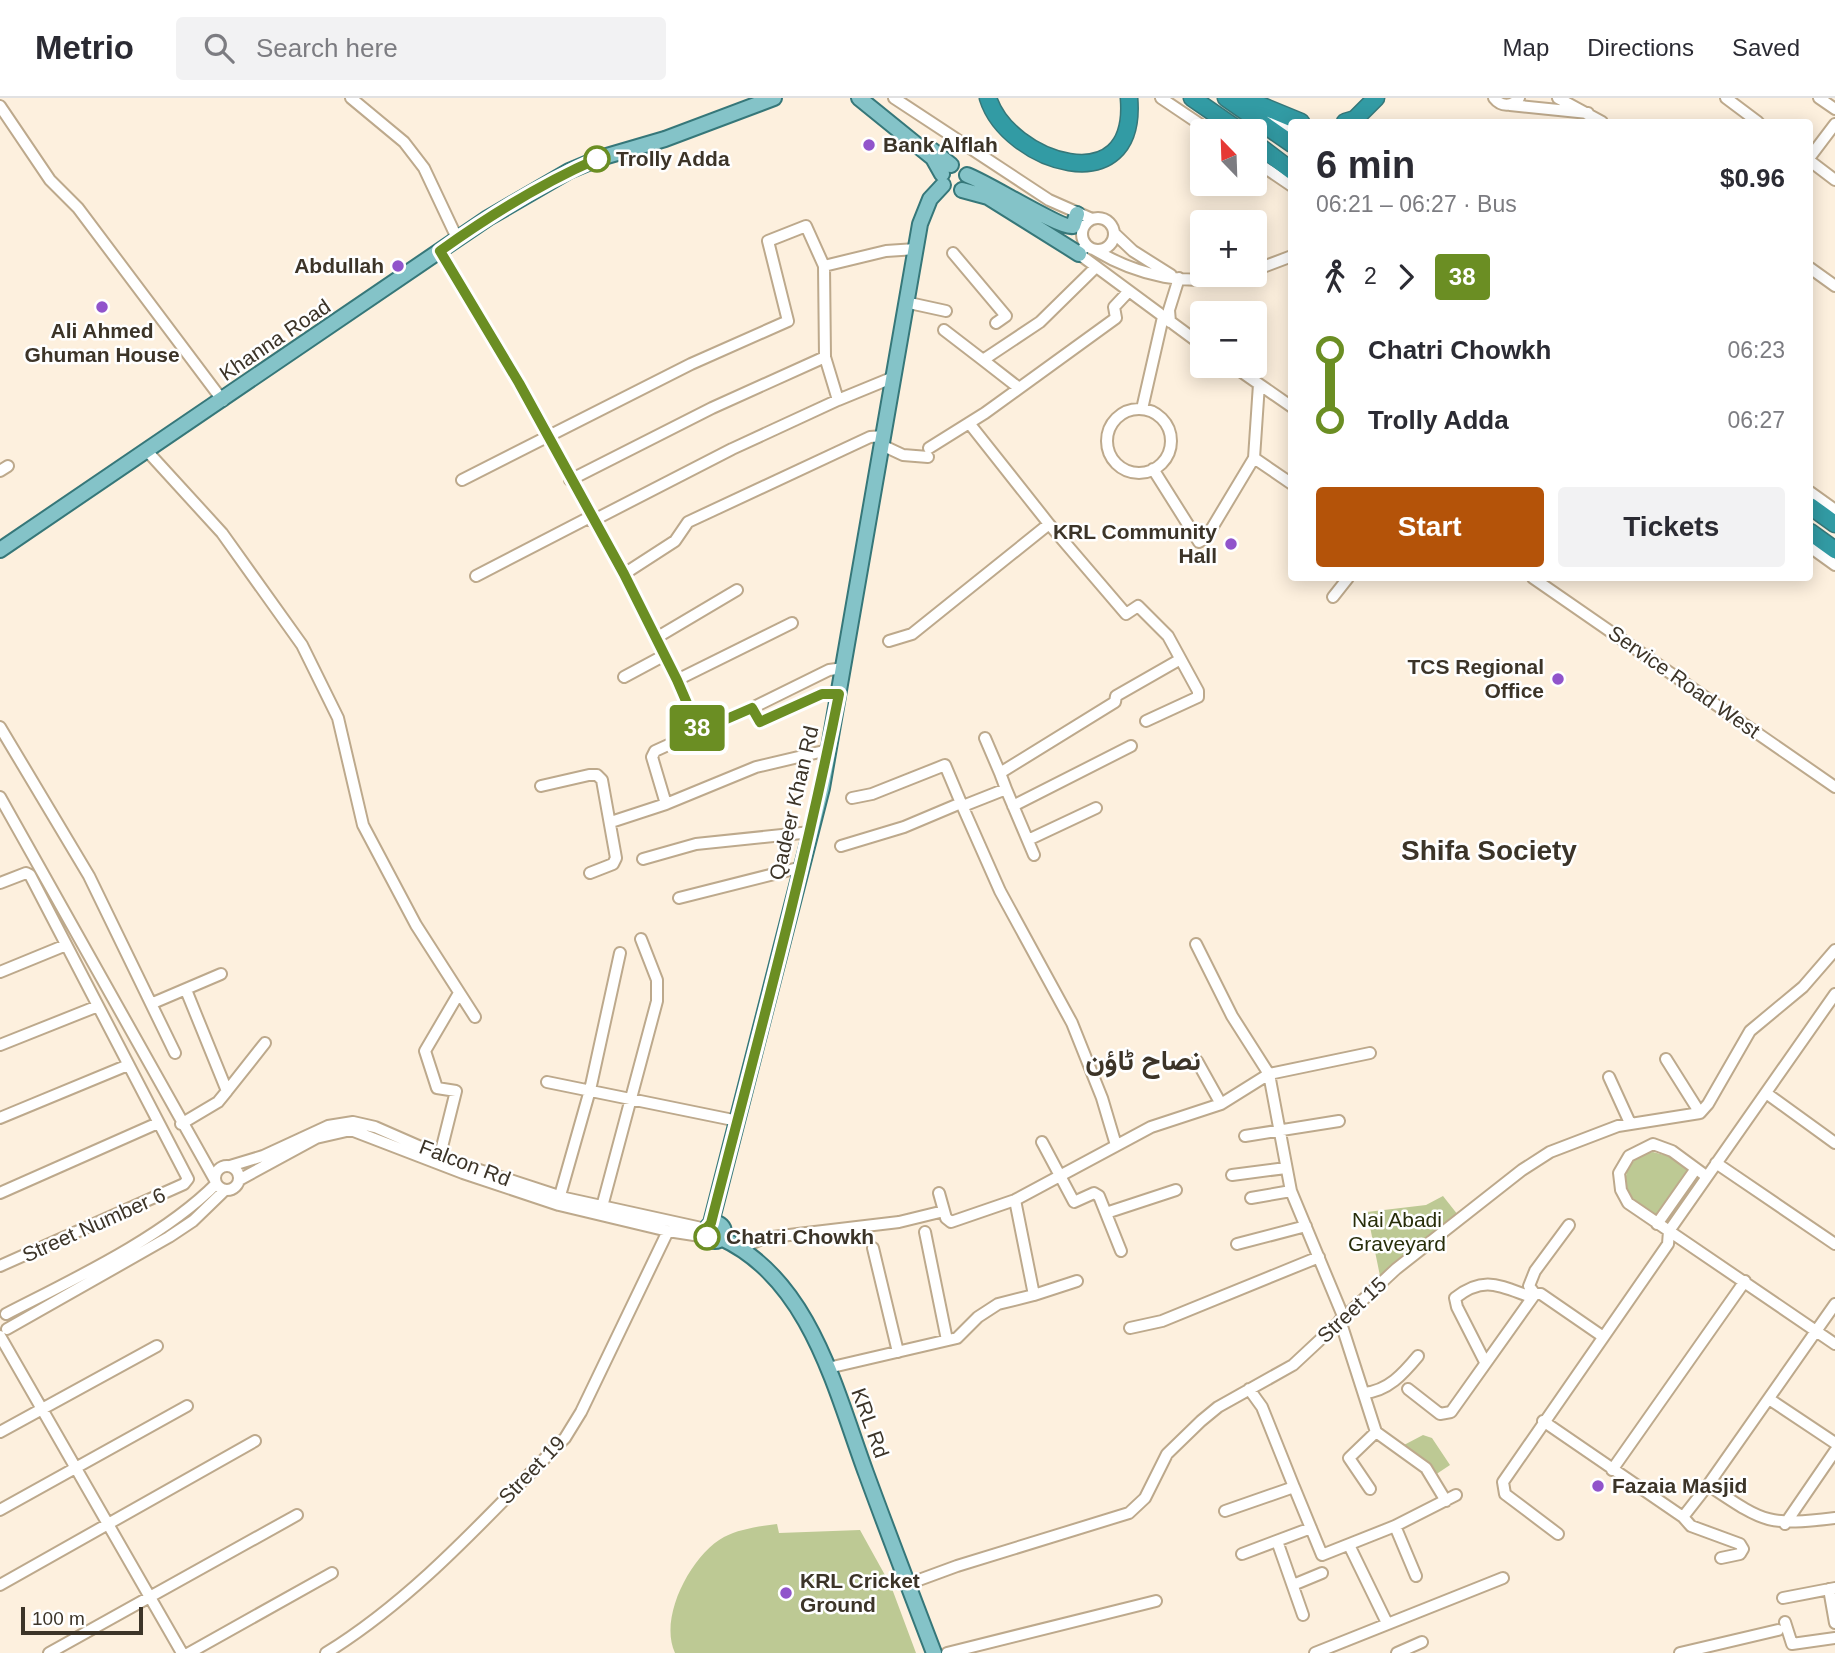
<!DOCTYPE html>
<meta charset="utf-8">
<style>
body{margin:0;font-family:Arial,Vazirmatn,sans-serif;background:#f2f2f3;color:#2b2b33;height:100vh;display:flex;flex-direction:column;font-size:26px;white-space:nowrap}
*{box-sizing:border-box;margin:0}
p{font-size:23px;color:#7c7c81}
.icon{flex:none;width:38px;height:38px;fill:none;stroke:currentColor;stroke-width:2;stroke-linecap:round;stroke-linejoin:round}
.map{position:relative;flex:1;overflow:hidden}
.drawer{position:absolute;left:1288px;top:21px;width:525px;height:462px;display:flex;flex-direction:column;background:#fff;border-radius:7px;box-shadow:0 4px 18px #0003}
.drawer>*{flex:none}
.badge{padding:0 14px;border-radius:5px;font-size:24px;line-height:46px}
.needle{width:46px;rotate:337deg}
.buttons{position:absolute;left:1190px;top:21px;display:grid;gap:14px}
.buttons a{display:grid;place-items:center;width:77px;height:77px;border-radius:7px;background:#fff;box-shadow:0 4px 18px #0003;font-size:35px}
.scale{position:absolute;left:21px;bottom:18px;width:122px;box-sizing:border-box;padding-left:7px;border:4px solid #3c3428;border-top:0;font-size:19px;line-height:24px;white-space:nowrap;color:#3c3428;-webkit-text-stroke:5px #fff;paint-order:stroke}
.map>.badge{position:absolute;translate:-50% -50%;box-shadow:0 0 0 4px #fff}
.legs{display:flex;align-items:center;gap:10px;height:77px;padding:0 28px;font-size:23px}
.legs p{margin-inline-start:auto}
.overview{display:flex;align-items:center;justify-content:space-between;height:119px;padding:0 28px}
h1{font-size:38px;font-weight:700;line-height:52px}
.action{display:flex;gap:14px;margin-top:auto;padding:14px 28px}
.action a{flex:1;height:80px;border-radius:7px;background:#b45309;color:#fff;font-size:28px;font-weight:700;line-height:80px;text-align:center}
.action a+a{background:#f2f2f3;color:#2b2b33}
ul{padding:0 28px;list-style:none}
li{display:flex;align-items:center;gap:24px;height:70px;font-size:26px}
li i{display:grid;place-items:center;width:10px;height:100%;margin:0 9px;background:currentColor}
li i::after{content:'';width:18px;height:18px;margin:-9px;border:5px solid;border-radius:50%;background:#fff}
li p{margin-inline-start:auto}
li:first-child i{background:linear-gradient(#0000 50%,currentColor 0)}
li:last-child i{background:linear-gradient(currentColor 50%,#0000 0)}
header{display:flex;align-items:center;gap:42px;box-sizing:border-box;height:98px;padding:0 35px;background:#fff;border-bottom:2px solid #e1e1e2}
header strong{font-size:33px}
nav{display:flex;gap:38px;margin-inline-start:auto;font-size:24px}
.search{width:490px;height:63px;background:#f2f2f3;display:flex;align-items:center;gap:18px;box-sizing:border-box;padding:0 24px;border-radius:7px;color:#7c7c81;font-size:26px}
.map>svg:first-child{display:block}
.green{fill:#bdc994}
.lines{fill:none;stroke-linecap:round;stroke-linejoin:round}
.minor-casing{stroke:#bda98c;stroke-width:14}
.major-casing{stroke:#367779;stroke-width:18}
.highway-casing{stroke:#367779;stroke-width:19}
.minor{stroke:#fff;stroke-width:10}
.major{stroke:#84c3c8;stroke-width:14}
.highway{stroke:#329ba4;stroke-width:16}
.line-1-casing{stroke:#fff;stroke-width:16}
.line-1{stroke:#6b8e23;stroke-width:10}
.poi-dot{fill:#9154cb;stroke:#fff;stroke-width:2.5}
.stop-1-dot{fill:#fff;stroke:#6b8e23;stroke-width:3.5}
.labels{text-anchor:middle;stroke-width:5;stroke-linejoin:round;paint-order:stroke}
.poi-label{font-size:21px;font-weight:bold;fill:#3c3428;stroke:#fff;text-anchor:start}
.stop-label{font-size:21px;font-weight:bold;fill:#3c3428;stroke:#fff;text-anchor:start}
.street-label{font-size:21px;fill:#3c3428;stroke:#fff}
.park-label{font-size:21px;fill:#282e0a;stroke:#fff}
.district-label{font-size:28px;font-weight:bold;fill:#3c3428;stroke:#fff}
</style>
<header>
<strong>Metrio</strong>
<div class="search"><svg class="icon" aria-label="search" viewBox="0 0 24 24"><circle cx="10" cy="10" r="6"/><path d="M15 15l6 6"/></svg>Search here</div>
<nav><a>Map</a><a>Directions</a><a>Saved</a></nav>
</header>
<div class="map">
<svg width="1835" height="1555" viewBox="0 0 1835 1555">
<rect width="100%" height="100%" fill="#fdf0de"/>
<path class="green" d="M1653,1054L1668,1058L1690,1073L1657,1119L1627,1097C1623,1074 1628,1057 1653,1054Z
M1443,1098L1458,1117L1380,1178L1367,1114L1426,1107Z
M1423,1337L1432,1340L1450,1367L1435,1377L1404,1350V1347Z
M777,1426L779,1435L860,1432L891,1488L916,1555H675C658,1519 692,1456 724,1439C739,1431 760,1428 777,1426Z"/>
<g class="lines">
<defs>
<path id="minor" d="M351,0L404,44L424,70L457,140
M894,0L1049,102L1092,121
M1161,0L1210,33
M1494,0C1501,9 1512,9 1519,0
M1558,0L1602,24
M1726,0L1758,24
M1819,0L1835,11
M1510,7L1588,15
M0,8L50,82L78,110L223,303
M1267,15L1292,32
M1810,59L1835,26
M1255,63L1292,88
M1810,63L1835,82
M1082 136a16 16 0 1 1 32 0a16 16 0 1 1-32 0Z
M1115,136L1133,153L1171,177
M1086,147L1079,156L1202,247
M1095,152C1138,178 1189,189 1239,177
M440,153L519,285L624,476L677,582L699,633L752,610L760,624L822,596H839
M953,155L1006,218L996,225
M824,168L886,153L916,151
M1810,170L1835,188
M1255,172L1292,158
M914,206L946,213
M1170,224L1169,212L1179,180
M944,232L983,262L1040,224L1096,169
M983,262L1019,290
M1233,268L1292,309
M1259,286L1254,360L1292,386
M1142,311L1163,219
M1107 343a32 32 0 1 1 64 0a32 32 0 1 1-64 0Z
M969,325L1049,426L1126,516L1138,508L1168,538L1198,593V599L1146,623
M888,350L903,357L928,359
M929,350L985,315L1116,220L1114,209L1129,193
M148,354L222,435L302,547L338,620L363,727L416,827L475,919
M1153,371L1199,444L1206,440L1254,360
M0,373L8,368
M462,382L691,266L788,223L768,143L806,128L824,168L825,259L838,302
M570,382L712,310L825,259
M1810,394L1835,412
M592,423L732,351L838,302L894,279
M1810,449L1835,467
M624,476L675,443L688,424L870,339L884,338
M476,478L590,419
M1533,480L1835,689
M1333,499L1348,480
M656,540L737,492
M889,543L912,536L1049,426
M624,579L665,557
M677,582L792,525
M752,610L829,572L844,570
M0,629L89,778L175,955
M985,640L1000,675
M541,688L589,677H597L602,682L616,760L613,766L590,775
M1006,691L1034,757
M0,699L215,1082
M852,700L872,696L945,667L961,705
M666,706L652,659L655,653L699,633
M963,708L1006,691L1000,675L1115,604L1116,598L1179,562
M1013,708L1131,648
M611,724L666,706L756,669L828,652
M1028,742L1096,710
M841,748L904,729L961,705L1000,793L1072,925L1102,1000L1116,1047
M643,761L696,746L811,734
M0,785L26,775L30,777L188,1081L184,1086L0,1168
M679,800L802,769
M1196,846L1232,918L1269,976L1370,955
M0,874L66,847
M186,892L227,993L265,945
M153,905L221,876
M0,947L98,908
M1666,961L1700,1015
M1197,963L1221,1006
M1609,979L1630,1025
M547,984L738,1023
M1766,995L1835,1045
M0,1020L128,967
M181,1026L218,1004L227,993
M1245,1038L1339,1023
M1042,1044L1074,1104L1094,1095L1099,1098L1121,1153
M442,1049L456,993L437,990L425,953L459,895
M1716,1065L1835,1146
M215 1080a12 12 0 1 1 24 0a12 12 0 1 1-24 0Z
M230,1068L263,1058L328,1028L353,1024L375,1029L455,1064L565,1100L706,1131
M1232,1077L1286,1070
M1706,1078L1672,1053L1653,1046L1629,1058L1619,1075L1621,1092L1628,1105L1835,1246
M239,1082L316,1040L351,1032L463,1075L559,1107L668,1133L707,1139
M561,1094L590,992L620,855
M0,1095L158,1025
M939,1095L946,1120L951,1124L1015,1102L1151,1029L1221,1006L1269,976L1291,1093L1343,1218
M1251,1100L1291,1093
M603,1105L657,903V882L641,841
M1106,1115L1176,1092
M1657,1126L1695,1072
M1569,1127L1535,1173L1529,1188L1535,1196H1541L1602,1238
M925,1134L947,1242
M1237,1146L1306,1128
M741,1150L764,1140L899,1124L944,1113
M873,1150L898,1254
M1034,1197L1077,1183
M6,1216C74,1181 162,1140 216,1086
M1340,1222L1376,1334L1426,1370L1446,1403
M1130,1230L1162,1223L1319,1159
M7,1231L169,1139L193,1123L225,1092
M0,1238L182,1555
M1485,1264L1457,1209L1455,1200C1484,1177 1500,1188 1531,1199
M828,1270L957,1240L978,1219L998,1206L1034,1197L1015,1102
M1408,1291L1440,1316L1451,1314L1535,1196
M1364,1295C1388,1293 1403,1276 1418,1258
M1769,1301L1835,1345
M1543,1323L1683,1419L1691,1428L1740,1446L1743,1451L1740,1456L1721,1460
M0,1334L157,1248
M1612,1372L1745,1183
M1708,1387C1765,1425 1767,1428 1835,1420
M1294,1389L1322,1457L1395,1428L1456,1397
M1370,1391L1349,1360L1376,1334
M0,1412L187,1308
M1225,1413L1294,1389L1262,1309L1249,1291
M1683,1419L1708,1387L1835,1206
M1785,1426L1835,1353
M1395,1428L1416,1478
M1558,1436L1505,1396L1503,1384L1668,1146L1669,1133L1835,896
M1277,1443L1303,1517
M1349,1447L1387,1525
M1242,1456L1311,1430
M908,1486L957,1468L1129,1415L1145,1400L1167,1356L1201,1323L1218,1309L1293,1267L1396,1171L1522,1072L1550,1054L1618,1028L1700,1015L1708,1006L1750,933L1803,889L1835,852
M0,1487L255,1343
M1293,1487L1322,1475
M1829,1491L1835,1525
M1783,1500L1835,1490
M1785,1524L1792,1546L1835,1540
M49,1555L297,1417
M189,1555L332,1475
M326,1555C417,1499 490,1415 565,1340L581,1314L668,1133
M947,1555L1156,1503
M1315,1555L1503,1480
M1397,1555L1422,1544
M1680,1555L1778,1532"/>
<path id="major" d="M859,0L933,60L942,76
M932,52L951,67
M967,77C987,84 1062,132 1073,128L1077,116
M962,92L988,99L1079,156
M0,452L488,120L569,73L600,60L665,41L774,0
M706 1134a9 9 0 1 1 18 0a9 9 0 1 1-18 0Z
M711,1125L822,690L920,126L930,101L943,87
M721,1140C810,1181 835,1291 866,1375C888,1435 911,1495 934,1555"/>
<path id="highway" d="M988,0C1008,64 1138,107 1129,0
M1192,0L1240,33
M1226,0L1292,46
M1243,0L1301,24
M1345,24L1355,21L1376,0
M1255,45L1292,73
M1810,408L1835,426
M1810,434L1835,452"/>
</defs>
<use href="#minor" class="minor-casing"/>
<use href="#major" class="major-casing"/>
<use href="#highway" class="highway-casing"/>
<use href="#minor" class="minor"/>
<use href="#major" class="major"/>
<use href="#highway" class="highway"/>
</g>
<g class="lines">
<defs>
<path id="line-1" d="M597,61C542,85 489,118 440,153L519,285L624,476L677,582L699,633L752,610L760,624L822,596H839C804,774 756,949 711,1125L706,1131L707,1139"/>
</defs>
<use href="#line-1" class="line-1-casing"/>
<use href="#line-1" class="line-1"/>
</g>
<g class="poi-dot">
<circle cx="869" cy="47" r="7"/>
<circle cx="398" cy="168" r="7"/>
<circle cx="102" cy="209" r="7"/>
<circle cx="1231" cy="446" r="7"/>
<circle cx="1558" cy="581" r="7"/>
<circle cx="1598" cy="1388" r="7"/>
<circle cx="786" cy="1495" r="7"/>
</g>
<g class="stop-1-dot">
<circle cx="597" cy="61" r="12"/>
<circle cx="707" cy="1139" r="12"/>
</g>
<g class="labels">
<g class="poi-label">
<text x="883" y="54">Bank Alflah</text>
<text x="384" y="175" text-anchor="end">Abdullah</text>
<text x="102" y="240" text-anchor="middle">Ali Ahmed<tspan x="102" dy="24">Ghuman House</tspan></text>
<text x="1217" y="441" text-anchor="end">KRL Community<tspan x="1217" dy="24">Hall</tspan></text>
<text x="1544" y="576" text-anchor="end">TCS Regional<tspan x="1544" dy="24">Office</tspan></text>
<text x="1612" y="1395">Fazaia Masjid</text>
<text x="800" y="1490">KRL Cricket<tspan x="800" dy="24">Ground</tspan></text>
</g>
<g class="stop-label">
<text x="616" y="68">Trolly Adda</text>
<text x="726" y="1146">Chatri Chowkh</text>
</g>
<g class="street-label">
<text transform="translate(275 242) rotate(-34)" y="7">Khanna Road</text>
<text transform="translate(1684 584) rotate(35)" y="7">Service Road West</text>
<text transform="translate(794 705) rotate(-77)" y="7">Qadeer Khan Rd</text>
<text transform="translate(465 1065) rotate(21)" y="7">Falcon Rd</text>
<text transform="translate(94 1127) rotate(-24)" y="7">Street Number 6</text>
<text transform="translate(1352 1212) rotate(-43)" y="7">Street 15</text>
<text transform="translate(870 1325) rotate(70)" y="7">KRL Rd</text>
<text transform="translate(532 1372) rotate(-46)" y="7">Street 19</text>
</g>
<g class="park-label">
<text x="1397" y="1129">Nai Abadi<tspan x="1397" dy="24">Graveyard</tspan></text>
</g>
<g class="district-label">
<text x="1489" y="762">Shifa Society</text>
<text x="1143" y="972">نصاح ٹاؤن</text>
</g>
</g>
</svg>
<div class="buttons">
<a><svg class="needle" viewBox="-14 -14 28 28"><path d="M0-13l5 13h-10z" fill="#e53935"/><path d="M0 13l5-13h-10z" fill="#7c7c81"/></svg></a>
<a>+</a>
<a>−</a>
</div>
<div class="scale">100 m</div>
<b class="badge" style="left:697px;top:630px;background:#6b8e23;color:#fff">38</b>
<section class="drawer">
<div class="overview"><div><h1>6 min</h1><p>06:21 – 06:27 · Bus</p></div><b>$0.96</b></div>
<div class="legs"><svg class="icon" aria-label="walk" viewBox="0 0 24 24"><circle cx="13" cy="4" r="2"/><path d="M13 8l-2 6 4 7M11 14l-3 7M7 12l3-4h3l4 4"/></svg>2<svg class="icon" aria-label="forward" viewBox="0 0 24 24"><path d="M9 5l7 7-7 7"/></svg><b class="badge" style="background:#6b8e23;color:#fff">38</b></div>
<ul>
<li><i style="color:#6b8e23"></i><b>Chatri Chowkh</b><p>06:23</p></li>
<li><i style="color:#6b8e23"></i><b>Trolly Adda</b><p>06:27</p></li>
</ul>
<div class="action"><a>Start</a><a>Tickets</a></div>
</section>
</div>
